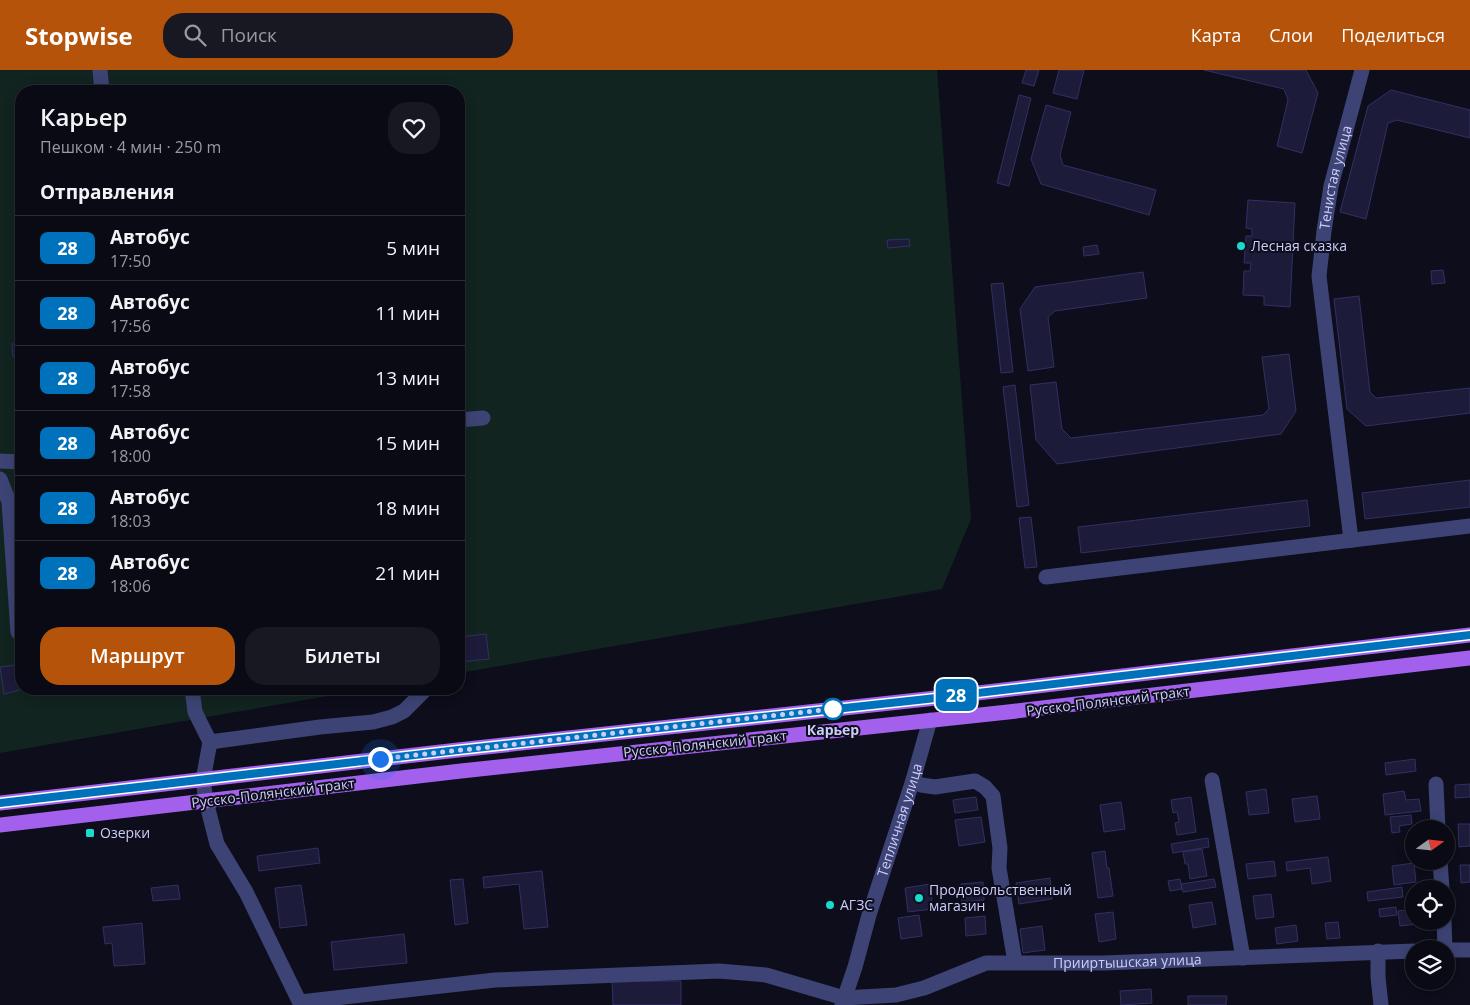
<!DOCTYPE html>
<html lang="ru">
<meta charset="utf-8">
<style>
body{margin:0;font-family:"Open Sans",sans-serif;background:#181822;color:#f1f3f6;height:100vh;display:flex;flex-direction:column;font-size:19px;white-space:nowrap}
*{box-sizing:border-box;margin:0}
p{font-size:16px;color:#999aa0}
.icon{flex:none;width:28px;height:28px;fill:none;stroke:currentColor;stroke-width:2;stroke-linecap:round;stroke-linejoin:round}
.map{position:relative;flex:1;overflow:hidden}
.sheet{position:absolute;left:15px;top:15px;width:450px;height:610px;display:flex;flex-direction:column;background:#0a0a14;border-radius:20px;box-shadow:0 2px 12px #0003,0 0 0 1px #2a2b34}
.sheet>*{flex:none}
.badge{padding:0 10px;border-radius:8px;font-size:18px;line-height:32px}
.needle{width:32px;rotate:75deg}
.tools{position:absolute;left:1405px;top:750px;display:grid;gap:10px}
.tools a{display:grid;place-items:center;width:50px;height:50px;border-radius:50%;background:#0a0a14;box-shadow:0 2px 12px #0003,0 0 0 1px #2a2b34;font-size:25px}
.you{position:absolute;width:25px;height:25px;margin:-12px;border:4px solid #fff;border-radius:50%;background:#1a73e8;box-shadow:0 0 0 8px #1a73e833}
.map>.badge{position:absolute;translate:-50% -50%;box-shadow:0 0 0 2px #fff}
h2{padding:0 25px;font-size:19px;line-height:45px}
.round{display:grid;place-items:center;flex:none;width:52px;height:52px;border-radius:20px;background:#181822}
.overview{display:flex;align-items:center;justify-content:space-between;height:85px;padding:0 25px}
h1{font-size:24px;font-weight:600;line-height:38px}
.button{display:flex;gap:10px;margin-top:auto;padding:10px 25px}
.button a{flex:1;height:58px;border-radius:20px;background:#b45309;color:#fff;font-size:20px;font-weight:600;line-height:58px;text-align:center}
.button a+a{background:#181822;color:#f1f3f6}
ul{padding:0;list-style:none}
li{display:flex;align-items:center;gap:15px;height:65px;padding:0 25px;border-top:1px solid #2a2b34}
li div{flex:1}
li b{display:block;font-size:19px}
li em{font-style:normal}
li .badge{min-width:55px;font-weight:700;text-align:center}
header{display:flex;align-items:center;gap:30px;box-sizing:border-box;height:70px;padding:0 25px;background:#b45309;color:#fff}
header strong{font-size:24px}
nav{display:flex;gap:28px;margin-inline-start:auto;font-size:18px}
.search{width:350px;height:45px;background:#181822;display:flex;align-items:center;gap:12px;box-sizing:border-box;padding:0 18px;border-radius:20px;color:#999aa0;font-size:19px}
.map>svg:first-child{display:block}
.green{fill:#112420}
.building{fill:#1d1b3a;stroke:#323063}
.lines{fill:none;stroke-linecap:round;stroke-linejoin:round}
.minor{stroke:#3d4475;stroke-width:15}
.major{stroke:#a260ed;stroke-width:15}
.line-casing{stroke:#fff;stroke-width:11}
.line{stroke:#0072bc;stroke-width:8}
.walk{stroke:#cccef9;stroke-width:5;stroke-dasharray:0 9}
.poi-dot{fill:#18dacf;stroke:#0d0d1b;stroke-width:2}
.stop-dot{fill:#fff;stroke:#0072bc;stroke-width:2.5}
.labels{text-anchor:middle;stroke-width:4;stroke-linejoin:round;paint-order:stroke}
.street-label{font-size:14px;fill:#cccef9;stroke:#0d0d1b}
.poi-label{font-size:14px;fill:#cccef9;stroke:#0d0d1b;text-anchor:start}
.stop-label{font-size:14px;font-weight:bold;fill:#cccef9;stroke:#0d0d1b}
</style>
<header>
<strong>Stopwise</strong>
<div class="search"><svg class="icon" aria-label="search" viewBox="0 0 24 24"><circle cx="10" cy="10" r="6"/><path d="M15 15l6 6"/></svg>Поиск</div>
<nav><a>Карта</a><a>Слои</a><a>Поделиться</a></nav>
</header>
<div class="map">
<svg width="1470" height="935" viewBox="0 0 1470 935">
<rect width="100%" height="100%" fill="#0d0d1b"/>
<path class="green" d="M0,0H937L971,449L942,519L459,603V21H21V619H368L0,683Z"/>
<path class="building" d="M1026,0H1039L1034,16L1022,13Z
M1059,0H1084L1077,29L1053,23Z
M1204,0H1306L1318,23L1302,83L1277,76L1288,30L1284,19Z
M1391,20L1470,40V68L1397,50L1388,53L1366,149L1340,142L1368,36Z
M1019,25L1031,28L1009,116L997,113Z
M1046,35L1071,42L1060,85L1063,95L1156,120L1149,145L1041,114L1031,89Z
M1248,130L1295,133L1290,237L1264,235V226L1243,225L1244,201H1250L1251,193H1244L1246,166H1252V159L1246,158Z
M909,169L910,176L888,178L887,170Z
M1097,175L1099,184L1084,186L1083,177Z
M1443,200L1445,213L1432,214L1431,201Z
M1143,202L1147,228L1055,241L1048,247L1054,297L1028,301L1020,239L1035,217Z
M1003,213L1013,302L1001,303L991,214Z
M1359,226L1370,322L1376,328L1470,318V343L1366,356L1347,339L1334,229Z
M21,273V286L13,287L12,274Z
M1289,284L1296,341L1281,364L1057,394L1036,370L1030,315L1056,312L1062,359L1071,368L1263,345L1269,339L1262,287Z
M1015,315L1029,435L1017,437L1003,317Z
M1470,410V437L1365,449L1362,423Z
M1307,430L1310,456L1081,483L1078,457Z
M1031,447L1037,497L1025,498L1019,448Z
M461,476L466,500L459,501V477Z
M486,564L489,589L459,592V567Z
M17,595L21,612V619H23L4,624L0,597Z
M1415,689L1416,701L1386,705L1385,693Z
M1470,714V727L1455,728V715Z
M1266,719L1269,743L1249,745L1246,722Z
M1404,721L1406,730L1419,729L1421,741L1385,745L1383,724Z
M1317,726L1320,749L1295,752L1292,729Z
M976,727L978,740L955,743L953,730Z
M1191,727L1196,762L1177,765L1175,753L1179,752L1177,742L1173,743L1171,730Z
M1121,732L1125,759L1104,762L1100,735Z
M1411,745L1412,754L1399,756L1400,762L1392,763L1390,747Z
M981,747L985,772L959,776L955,750Z
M1458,754H1470V776L1459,777Z
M1208,768L1209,777L1173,783L1171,774Z
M318,778L320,793L259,801L257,786Z
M1202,779L1207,806L1190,809L1188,794H1185L1183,782Z
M1105,781L1107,798H1109L1113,826L1098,828L1092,783Z
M1328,787L1331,811L1312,814L1310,798L1287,801L1286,792Z
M1274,791L1276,806L1248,809L1246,794Z
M1414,793L1416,812L1394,815L1392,796Z
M1460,795H1470V812L1461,813Z
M542,801L548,857L524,859L519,814L484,818L483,807Z
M1050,808L1052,829L1019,834L1016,813Z
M463,809L468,853L455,855L450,810Z
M1180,809L1182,819L1170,821L1168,811Z
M1214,809L1216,817L1183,822L1181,814Z
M983,812L984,830L962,832L961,814Z
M930,814L933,839L908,842L905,818Z
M178,815L180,829L153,831L151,818Z
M301,815L307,855L280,858L275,818Z
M1402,817L1403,827L1368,831L1367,822Z
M1271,824L1274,847L1256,849L1253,826Z
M1212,832L1216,854L1193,858L1189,835Z
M1396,837L1397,845L1380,847L1379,839Z
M1414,839V851H1419V854L1400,856L1398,841Z
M1113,842L1116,869L1099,872L1095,844Z
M919,845L922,866L901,869L898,848Z
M985,846L986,864L966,866L965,848Z
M1338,852L1340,868L1327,869L1325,853Z
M142,853L145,894L114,896L112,873L105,874L103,857Z
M1296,855L1298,871L1277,874L1275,858Z
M1042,856L1045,880L1023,883L1020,859Z
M404,864L407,893L334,900L331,872Z
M612,911H681V935H613Z
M1151,919L1152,933L1121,935L1120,921Z
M1188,926H1227L1226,935H1188Z"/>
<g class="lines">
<g class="minor">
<path d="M100,0L102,21"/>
<path d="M459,350L483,348"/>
<path d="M0,391L21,392"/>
<path d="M0,409L9,432L18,562"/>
<path id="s1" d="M1351,470L1319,206L1324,161L1331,116L1362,0"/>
<path d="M1046,507L1470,456"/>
<path d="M192,619L195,642L210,672"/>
<path d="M210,672L203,710L206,731L217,774L246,822L301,935"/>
<path d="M210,672L320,657L373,652L392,647L404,641L424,621L425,619"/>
<path d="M913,710L921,715L935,717L975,711L985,717L993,726L1000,778L999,798L1015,892"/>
<path d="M1212,710L1243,888"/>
<path d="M1436,714L1438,759"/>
<path d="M1440,791L1442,819"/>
<path d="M1444,851L1445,879"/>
<path d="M1446,880H1470"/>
<path d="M1378,881V907L1381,935"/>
<path id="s2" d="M300,932L495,910L719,901L766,905L844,928L896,925L924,918L986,893H1104L1414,881"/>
<path id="s3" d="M842,935L855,897L869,845L913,710L930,650"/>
</g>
<path class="major" d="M0,733L458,680L927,629L1470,565
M0,755L461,701L1008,642L1470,588"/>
</g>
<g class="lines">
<defs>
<path id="line" d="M0,733L458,680L927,629L1470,565"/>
</defs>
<use href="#line" class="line-casing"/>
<use href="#line" class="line"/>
<path class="walk" d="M380,689L833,639"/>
</g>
<g class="poi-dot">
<circle cx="1241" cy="176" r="5"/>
<rect x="85" y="758" width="10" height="10" rx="2.5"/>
<circle cx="919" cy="828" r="5"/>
<circle cx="830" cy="835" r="5"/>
</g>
<circle class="stop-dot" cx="833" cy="639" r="10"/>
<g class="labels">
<g class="street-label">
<text dy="5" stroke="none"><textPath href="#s1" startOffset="366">Тенистая улица</textPath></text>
<text transform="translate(1108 631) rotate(-7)" y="5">Русско-Полянский тракт</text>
<text transform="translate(705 674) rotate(-6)" y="5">Русско-Полянский тракт</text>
<text transform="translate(273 723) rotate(-7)" y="5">Русско-Полянский тракт</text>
<text dy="5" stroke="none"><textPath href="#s3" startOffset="194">Тепличная улица</textPath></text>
<text dy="5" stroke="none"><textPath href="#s2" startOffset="838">Прииртышская улица</textPath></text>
</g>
<g class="poi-label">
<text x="1251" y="181">Лесная сказка</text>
<text x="100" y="768">Озерки</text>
<text x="929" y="825">Продовольственный<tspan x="929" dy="16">магазин</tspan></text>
<text x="840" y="840">АГЗС</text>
</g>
<g class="stop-label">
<text x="833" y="665">Карьер</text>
</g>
</g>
</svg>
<div class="tools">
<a><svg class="needle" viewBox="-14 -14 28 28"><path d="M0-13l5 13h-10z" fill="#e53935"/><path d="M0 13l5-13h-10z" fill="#999aa0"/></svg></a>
<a><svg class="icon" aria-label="locate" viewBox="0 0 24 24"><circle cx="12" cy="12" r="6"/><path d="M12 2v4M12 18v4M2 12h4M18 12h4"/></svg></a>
<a><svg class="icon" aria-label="layers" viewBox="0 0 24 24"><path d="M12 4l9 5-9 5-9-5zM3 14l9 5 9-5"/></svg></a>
</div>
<div class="you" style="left:380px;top:689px"></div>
<b class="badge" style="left:956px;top:625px;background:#0072bc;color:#fff">28</b>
<section class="sheet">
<div class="overview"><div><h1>Карьер</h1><p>Пешком · 4 мин · 250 m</p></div><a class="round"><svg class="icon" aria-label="heart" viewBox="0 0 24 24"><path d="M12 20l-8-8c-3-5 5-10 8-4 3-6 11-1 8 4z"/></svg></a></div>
<h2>Отправления</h2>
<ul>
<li><span class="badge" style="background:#0072bc;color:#fff">28</span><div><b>Автобус</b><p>17:50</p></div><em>5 мин</em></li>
<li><span class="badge" style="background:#0072bc;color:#fff">28</span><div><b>Автобус</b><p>17:56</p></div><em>11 мин</em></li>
<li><span class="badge" style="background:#0072bc;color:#fff">28</span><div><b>Автобус</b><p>17:58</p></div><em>13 мин</em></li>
<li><span class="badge" style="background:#0072bc;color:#fff">28</span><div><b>Автобус</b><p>18:00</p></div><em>15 мин</em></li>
<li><span class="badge" style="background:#0072bc;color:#fff">28</span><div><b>Автобус</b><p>18:03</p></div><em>18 мин</em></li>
<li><span class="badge" style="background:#0072bc;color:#fff">28</span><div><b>Автобус</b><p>18:06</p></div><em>21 мин</em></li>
</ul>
<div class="button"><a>Маршрут</a><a>Билеты</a></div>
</section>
</div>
